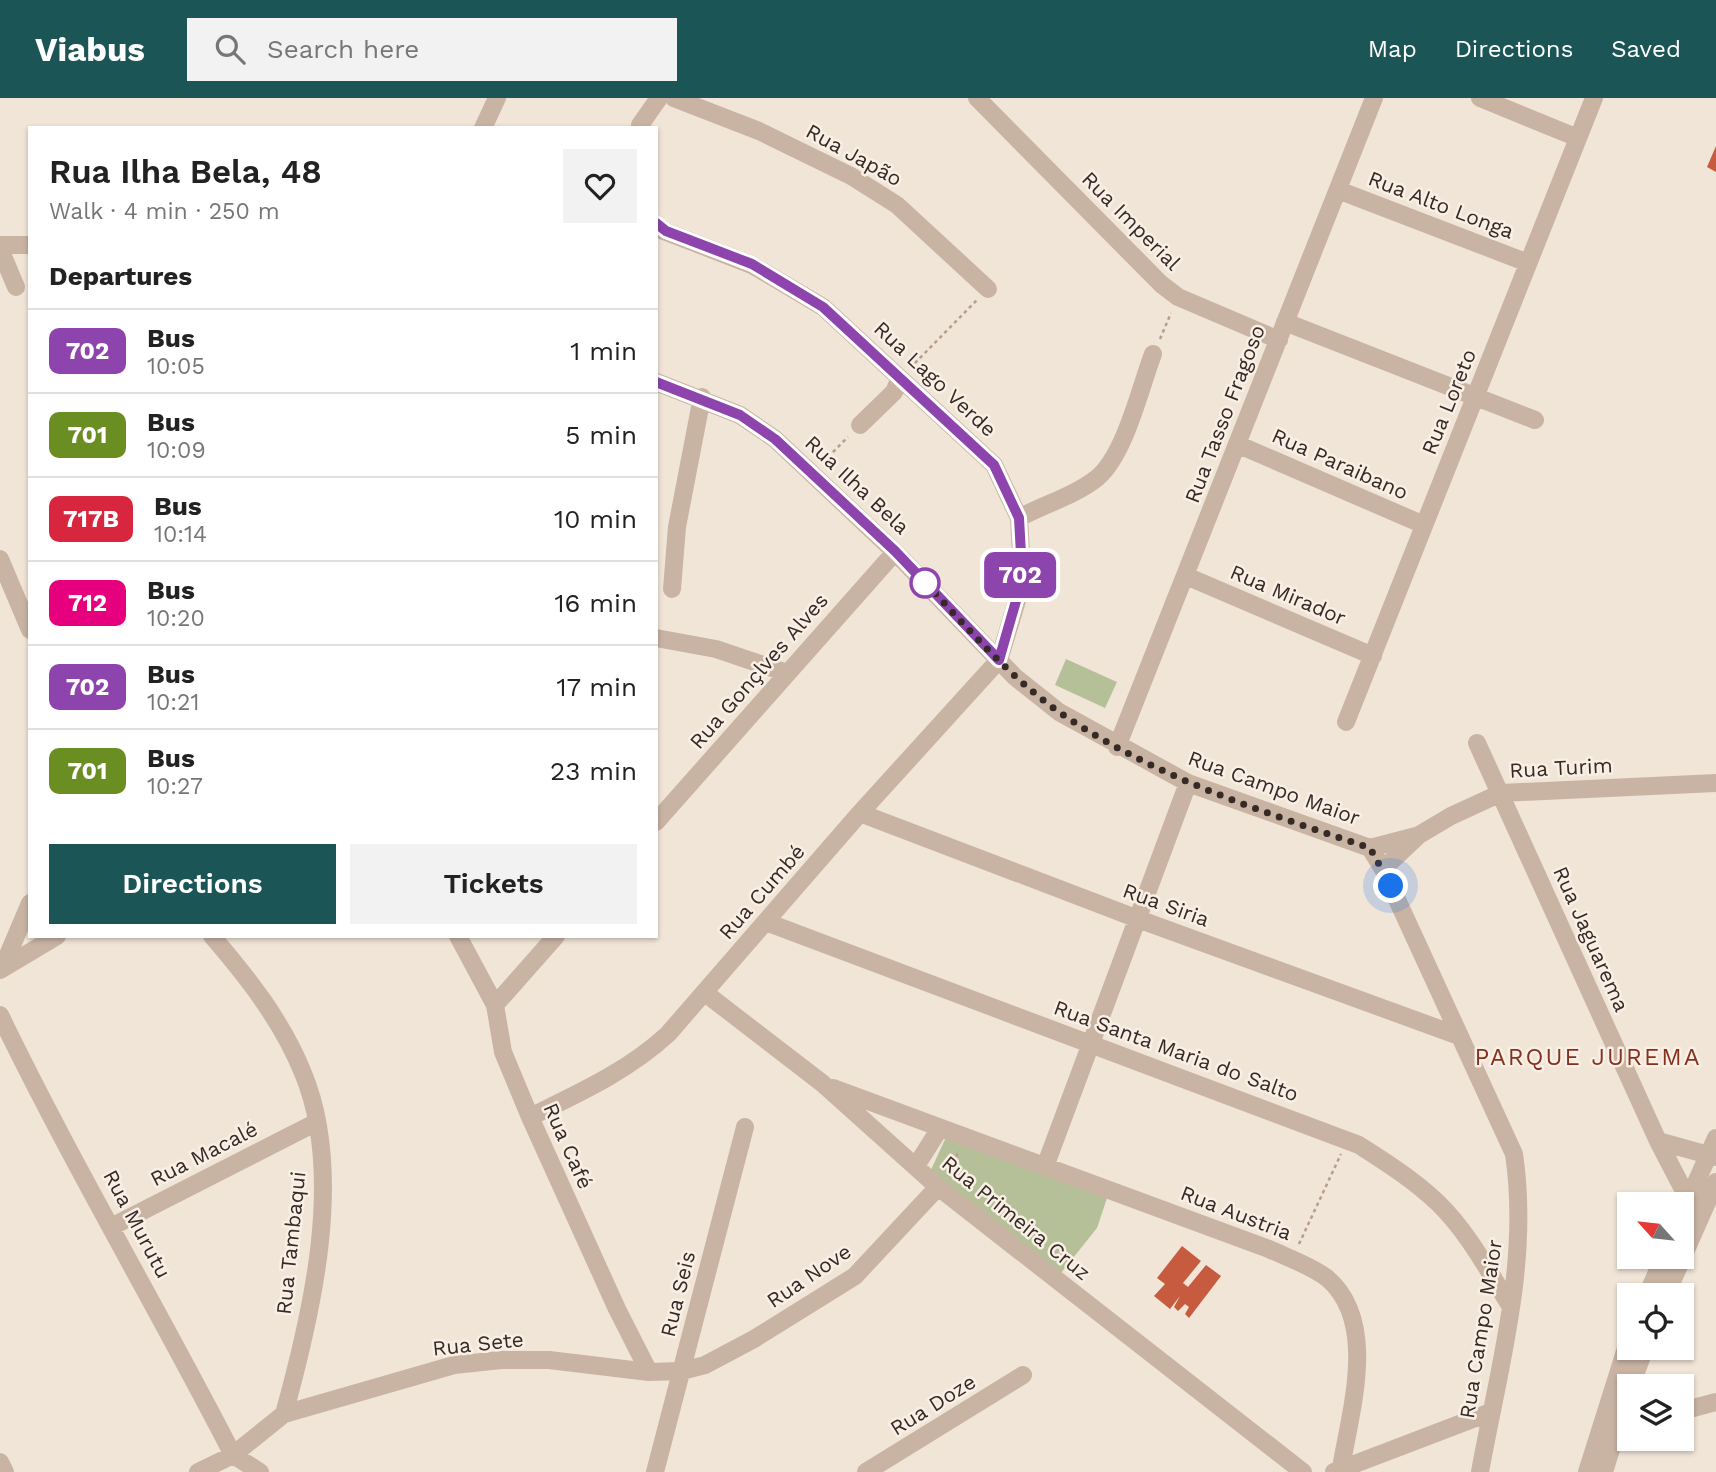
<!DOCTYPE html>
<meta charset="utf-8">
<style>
body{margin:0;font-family:"Work Sans",sans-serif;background:#f2f2f2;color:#222;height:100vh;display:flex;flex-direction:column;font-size:26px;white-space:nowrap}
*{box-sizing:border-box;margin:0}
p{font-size:23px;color:#767676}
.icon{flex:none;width:38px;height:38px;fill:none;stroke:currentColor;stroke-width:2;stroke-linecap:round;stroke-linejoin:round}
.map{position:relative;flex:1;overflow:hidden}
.drawer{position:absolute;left:28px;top:28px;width:630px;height:812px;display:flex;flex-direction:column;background:#fff;border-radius:0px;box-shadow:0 2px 5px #0004}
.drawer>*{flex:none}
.badge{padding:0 14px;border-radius:10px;font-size:24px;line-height:46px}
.needle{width:46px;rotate:297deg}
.buttons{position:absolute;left:1617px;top:1094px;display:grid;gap:14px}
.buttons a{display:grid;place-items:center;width:77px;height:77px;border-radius:0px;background:#fff;box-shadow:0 2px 5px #0004;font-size:35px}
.you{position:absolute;width:35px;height:35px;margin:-18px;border:5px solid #fff;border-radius:50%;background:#1a73e8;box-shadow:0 0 0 10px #1a73e833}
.map>.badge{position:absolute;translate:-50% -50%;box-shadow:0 0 0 4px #fff}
h2{padding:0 21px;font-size:26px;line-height:63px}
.round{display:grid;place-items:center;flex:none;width:74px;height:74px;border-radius:0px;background:#f2f2f2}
.overview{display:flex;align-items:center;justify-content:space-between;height:119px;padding:0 21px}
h1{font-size:33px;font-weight:600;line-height:52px}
.action{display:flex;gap:14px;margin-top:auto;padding:14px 21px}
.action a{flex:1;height:80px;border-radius:0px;background:#1b5556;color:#fff;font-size:28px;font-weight:600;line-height:80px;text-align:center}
.action a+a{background:#f2f2f2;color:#222}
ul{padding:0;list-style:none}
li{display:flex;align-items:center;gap:21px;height:84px;padding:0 21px;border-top:2px solid #e0e0e0}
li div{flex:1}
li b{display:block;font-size:26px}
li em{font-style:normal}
li .badge{min-width:77px;font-weight:700;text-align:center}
header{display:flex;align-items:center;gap:42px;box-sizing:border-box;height:98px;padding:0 35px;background:#1b5556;color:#fff}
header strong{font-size:33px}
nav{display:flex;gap:38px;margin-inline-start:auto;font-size:24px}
.search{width:490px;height:63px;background:#f2f2f2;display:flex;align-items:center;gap:18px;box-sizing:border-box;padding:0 24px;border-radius:0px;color:#767676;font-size:26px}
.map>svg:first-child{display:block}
.green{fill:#b5c098}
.building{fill:#c75b40}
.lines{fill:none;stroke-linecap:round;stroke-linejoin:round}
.path{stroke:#b59e8f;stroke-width:2.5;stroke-dasharray:3.5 3.5;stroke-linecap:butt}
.minor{stroke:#c9b4a4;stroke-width:18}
.line-casing{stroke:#fff;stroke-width:16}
.line{stroke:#8e44ad;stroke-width:10}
.walk{stroke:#352a26;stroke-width:7;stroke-dasharray:0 12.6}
.stop-dot{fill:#fff;stroke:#8e44ad;stroke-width:3.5}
.labels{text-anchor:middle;stroke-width:5;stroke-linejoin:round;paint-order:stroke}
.street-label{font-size:21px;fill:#352a26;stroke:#f9efe5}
.quarter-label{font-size:24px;letter-spacing:2px;fill:#84321e;stroke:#f9efe5}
</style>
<header>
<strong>Viabus</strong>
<div class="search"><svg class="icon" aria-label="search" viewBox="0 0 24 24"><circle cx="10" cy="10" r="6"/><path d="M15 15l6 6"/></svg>Search here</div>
<nav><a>Map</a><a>Directions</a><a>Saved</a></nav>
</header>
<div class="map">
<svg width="1716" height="1374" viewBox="0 0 1716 1374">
<rect width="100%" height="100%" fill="#f1e5d8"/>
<path class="green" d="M1066,561L1117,584L1105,610L1055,587Z
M947,1037L1107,1100L1097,1130L1061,1175L930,1074Z"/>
<path class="building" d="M1716,48V74L1707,69Z
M1182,1148L1201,1163L1183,1185L1188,1189L1206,1167L1221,1178L1189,1220L1185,1216L1189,1209L1185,1206L1178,1213L1174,1209L1180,1198L1170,1211L1154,1198L1165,1186L1157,1180Z"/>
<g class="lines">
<path class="path" d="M1160,241L1171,215
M910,270L977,202
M823,364L848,339
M948,1078L959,1052
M1299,1146L1341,1056"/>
<path class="minor" d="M674,0L759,33L851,78L897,107L988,191
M977,0L1161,186L1178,199L1279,242
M1480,0L1578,40
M640,27L659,0
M483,30L497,0
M1338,92L1528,165
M0,147H30
M0,151L16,189
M1285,224L1535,322
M656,284L740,317L775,341L895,454L1015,579L1059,614L1188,685L1370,750L1383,771L1514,1056C1530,1164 1499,1269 1480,1374
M860,327L894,294L900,280
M1239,347L1424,427
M1019,420C1043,407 1076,397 1097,380C1125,357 1140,290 1153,256
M0,461L30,532
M1186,478L1373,558
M672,491L677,429L702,299
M656,540L716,551L787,575
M1346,624L1594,0
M1477,645L1658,1043L1699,1122
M1117,649L1374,0
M860,715L1138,821L1459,938
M656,724L895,454
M1370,750L1416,738
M1383,771L1419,737L1451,718L1501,695L1716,685
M766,824L1359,1047C1387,1065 1414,1082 1438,1105C1468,1134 1489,1174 1511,1209
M212,838C248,880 282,923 303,975C345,1076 312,1215 284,1316
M458,838L495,907L503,954L530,1019L617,1211L649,1274
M2,871L30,805
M0,872L57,838
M705,895L822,985L938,1089L1303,1374
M495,907L556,838
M0,917C72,1066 157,1209 233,1357L260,1374
M833,990L1269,1151C1288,1160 1310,1167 1327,1180C1379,1224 1350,1314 1341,1370
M530,1019C579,995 628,973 668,936L860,715L999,562L1019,496L1021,456L1019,420L994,367L823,209L752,167L656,130
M1658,1043L1716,1059
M1046,1066L1188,685
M916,1068L940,1030
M1682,1116L1716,1040
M113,1128L317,1024
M1647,1197L1664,1158
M1666,1197L1716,1084
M1631,1288L1645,1250
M1682,1313L1716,1304
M0,1364L5,1374
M198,1374L233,1357L284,1316L454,1267L501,1262H549L649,1274L682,1273L705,1267L754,1241L855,1178L938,1089
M655,1374L745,1029
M866,1374L1023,1277
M1334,1374L1491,1314
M1587,1374L1629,1241
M1604,1374L1629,1293"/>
</g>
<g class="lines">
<defs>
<path id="line" d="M656,125L666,133L752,166L823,209L994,367L1019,420L1021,456L1018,496L999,562L895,453L775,341L740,317L656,284"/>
</defs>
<use href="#line" class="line-casing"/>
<use href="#line" class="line"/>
<path class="walk" d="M925,485L922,481C965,527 1007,577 1059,614C1153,679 1263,714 1370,750L1391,788"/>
</g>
<circle class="stop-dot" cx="925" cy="485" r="14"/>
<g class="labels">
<g class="street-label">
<text transform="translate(854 57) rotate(29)" y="7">Rua Japão</text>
<text transform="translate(1441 107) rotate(21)" y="7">Rua Alto Longa</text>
<text transform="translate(1131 123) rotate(45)" y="7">Rua Imperial</text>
<text transform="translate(935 281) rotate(43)" y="7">Rua Lago Verde</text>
<text transform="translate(1449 304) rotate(-68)" y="7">Rua Loreto</text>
<text transform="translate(1225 316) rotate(-69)" y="7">Rua Tasso Fragoso</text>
<text transform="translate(1340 366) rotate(24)" y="7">Rua Paraibano</text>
<text transform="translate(857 387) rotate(43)" y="7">Rua Ilha Bela</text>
<text transform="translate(1288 497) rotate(23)" y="7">Rua Mirador</text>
<text transform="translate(759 573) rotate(-49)" y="7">Rua Gonçlves Alves</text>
<text transform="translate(1561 670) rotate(-3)" y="7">Rua Turim</text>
<text transform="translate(1274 690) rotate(20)" y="7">Rua Campo Maior</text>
<text transform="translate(762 794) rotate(-49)" y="7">Rua Cumbé</text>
<text transform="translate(1166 807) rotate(20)" y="7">Rua Siria</text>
<text transform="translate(1591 841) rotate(66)" y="7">Rua Jaguarema</text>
<text transform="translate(1176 953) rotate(20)" y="7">Rua Santa Maria do Salto</text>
<text transform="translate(568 1048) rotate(66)" y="7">Rua Café</text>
<text transform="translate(204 1056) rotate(-27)" y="7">Rua Macalé</text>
<text transform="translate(1236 1115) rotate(21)" y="7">Rua Austria</text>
<text transform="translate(1016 1120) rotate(39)" y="7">Rua Primeira Cruz</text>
<text transform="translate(137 1126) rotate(62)" y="7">Rua Murutu</text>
<text transform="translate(291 1145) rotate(-84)" y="7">Rua Tambaqui</text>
<text transform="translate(809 1178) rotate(-34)" y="7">Rua Nove</text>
<text transform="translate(678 1196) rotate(-76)" y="7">Rua Seis</text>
<text transform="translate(1481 1231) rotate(-81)" y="7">Rua Campo Maior</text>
<text transform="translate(478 1246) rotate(-6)" y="7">Rua Sete</text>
<text transform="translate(933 1307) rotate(-32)" y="7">Rua Doze</text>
</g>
<g class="quarter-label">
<text x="1588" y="967">PARQUE JUREMA</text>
</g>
</g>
</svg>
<div class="buttons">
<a><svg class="needle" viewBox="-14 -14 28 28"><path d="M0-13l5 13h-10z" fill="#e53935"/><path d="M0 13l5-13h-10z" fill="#767676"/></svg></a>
<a><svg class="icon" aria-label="locate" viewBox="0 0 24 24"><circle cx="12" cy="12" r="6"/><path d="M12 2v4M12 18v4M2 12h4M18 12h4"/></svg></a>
<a><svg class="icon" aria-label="layers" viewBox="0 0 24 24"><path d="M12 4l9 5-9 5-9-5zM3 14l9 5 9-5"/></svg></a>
</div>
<div class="you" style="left:1391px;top:788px"></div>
<b class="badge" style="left:1020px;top:477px;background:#8e44ad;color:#fff">702</b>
<section class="drawer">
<div class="overview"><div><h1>Rua Ilha Bela, 48</h1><p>Walk · 4 min · 250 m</p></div><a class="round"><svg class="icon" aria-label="heart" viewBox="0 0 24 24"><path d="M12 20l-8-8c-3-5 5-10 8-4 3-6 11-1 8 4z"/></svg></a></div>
<h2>Departures</h2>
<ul>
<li><span class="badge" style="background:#8e44ad;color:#fff">702</span><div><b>Bus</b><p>10:05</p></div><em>1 min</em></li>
<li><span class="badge" style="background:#6b8e23;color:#fff">701</span><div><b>Bus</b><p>10:09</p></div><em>5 min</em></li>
<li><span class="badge" style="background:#d7263d;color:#fff">717B</span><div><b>Bus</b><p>10:14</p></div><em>10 min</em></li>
<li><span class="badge" style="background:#e6007e;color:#fff">712</span><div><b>Bus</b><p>10:20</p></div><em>16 min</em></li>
<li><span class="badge" style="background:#8e44ad;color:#fff">702</span><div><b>Bus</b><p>10:21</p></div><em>17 min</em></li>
<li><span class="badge" style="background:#6b8e23;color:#fff">701</span><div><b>Bus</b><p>10:27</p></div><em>23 min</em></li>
</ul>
<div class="action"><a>Directions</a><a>Tickets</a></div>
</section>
</div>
